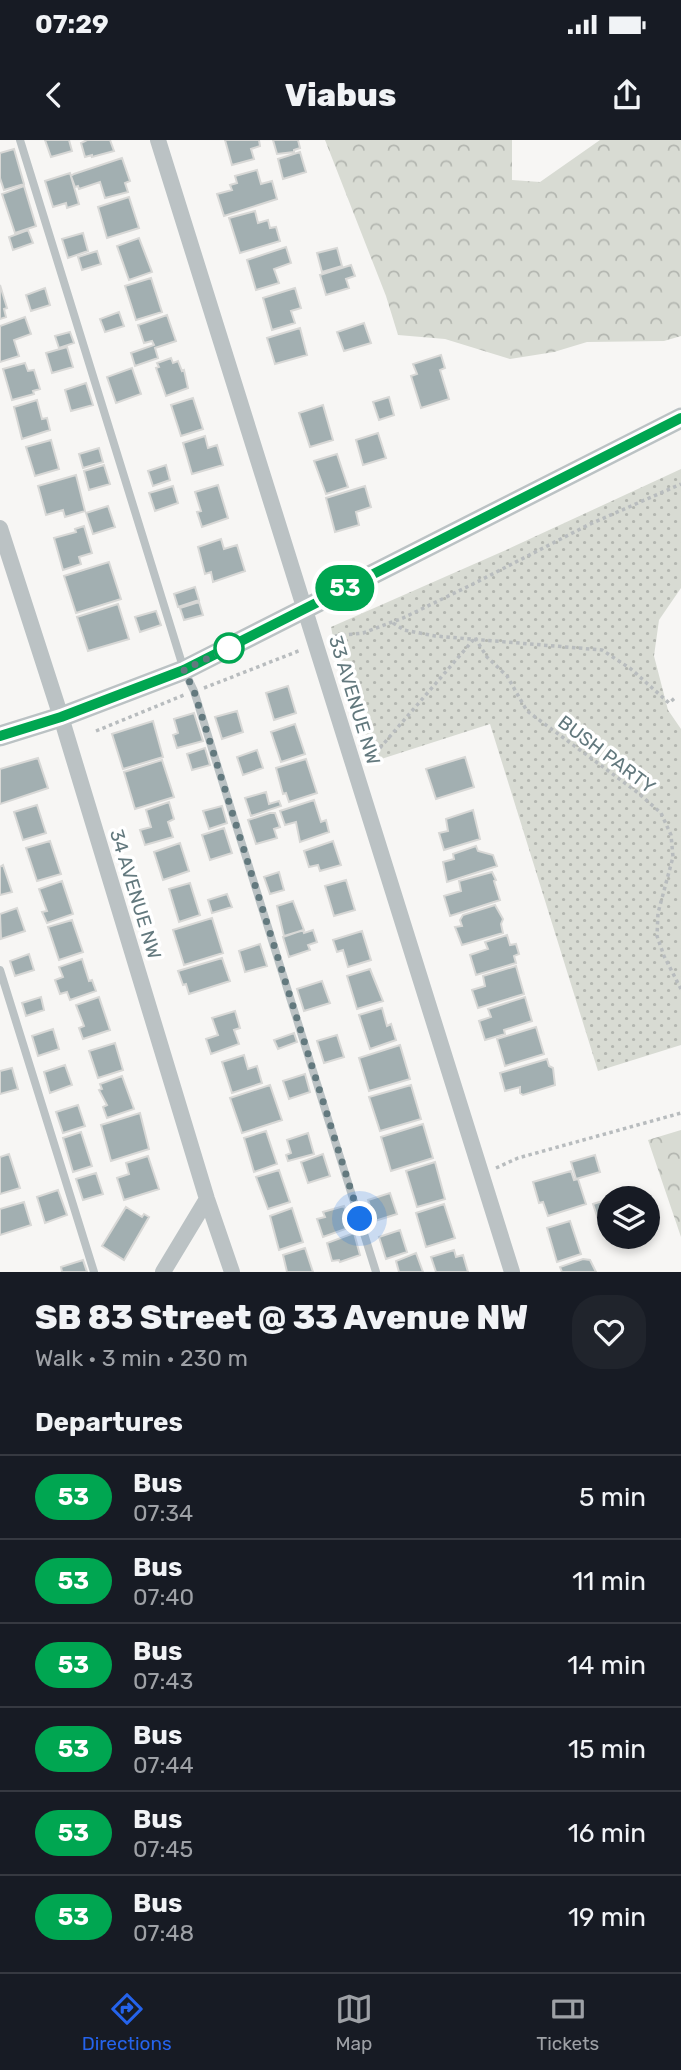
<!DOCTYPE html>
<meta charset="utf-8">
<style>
body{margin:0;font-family:Rubik,sans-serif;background:#20242c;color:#f1f3f6;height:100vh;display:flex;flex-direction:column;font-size:26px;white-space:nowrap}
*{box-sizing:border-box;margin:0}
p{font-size:23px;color:#9ea1a6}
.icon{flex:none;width:38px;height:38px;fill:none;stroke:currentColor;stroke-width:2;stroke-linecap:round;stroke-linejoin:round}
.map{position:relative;height:1132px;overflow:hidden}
.sheet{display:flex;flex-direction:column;background:#171b24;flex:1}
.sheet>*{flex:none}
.badge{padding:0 14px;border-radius:23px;font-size:24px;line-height:46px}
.buttons{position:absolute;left:597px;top:1046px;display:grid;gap:14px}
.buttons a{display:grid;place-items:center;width:63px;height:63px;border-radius:50%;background:#171b24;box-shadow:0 4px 10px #0003;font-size:35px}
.you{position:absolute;width:35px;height:35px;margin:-18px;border:5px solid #fff;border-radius:50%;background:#1a73e8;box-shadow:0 0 0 10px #1a73e833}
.map>.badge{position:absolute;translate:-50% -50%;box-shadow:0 0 0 4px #fff}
h2{padding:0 35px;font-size:26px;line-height:63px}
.round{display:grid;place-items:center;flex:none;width:74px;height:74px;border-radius:28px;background:#20242c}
.head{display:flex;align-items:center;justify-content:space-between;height:119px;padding:0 35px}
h1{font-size:33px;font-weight:800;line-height:52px}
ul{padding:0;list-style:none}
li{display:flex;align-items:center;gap:21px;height:84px;padding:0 35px;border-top:2px solid #363941}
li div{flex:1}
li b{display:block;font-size:26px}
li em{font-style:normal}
li .badge{min-width:77px;font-weight:700;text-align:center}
.status{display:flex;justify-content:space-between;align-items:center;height:49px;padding:0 35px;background:#171b24;direction:ltr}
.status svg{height:19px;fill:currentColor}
header{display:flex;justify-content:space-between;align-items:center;height:91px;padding:0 35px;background:#171b24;font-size:32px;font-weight:800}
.tabs{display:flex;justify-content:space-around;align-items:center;height:98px;border-top:2px solid #363941;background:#171b24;font-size:19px;color:#9ea1a6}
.tabs a{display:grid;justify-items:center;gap:4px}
.tabs .on{color:#2563eb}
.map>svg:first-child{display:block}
.forest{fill:url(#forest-crowns)}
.park{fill:url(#park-dots)}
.building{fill:#a2afb1;stroke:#d8d8d6;stroke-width:2}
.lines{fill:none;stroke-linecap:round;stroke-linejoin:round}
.path{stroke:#b8bcbe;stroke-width:3.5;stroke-dasharray:3.5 3.5;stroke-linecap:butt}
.service{stroke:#bbc2c4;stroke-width:8}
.minor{stroke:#bbc2c4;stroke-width:16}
.tertiary{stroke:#bbc2c4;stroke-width:21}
.line-casing{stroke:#fff;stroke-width:16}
.line{stroke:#00a651;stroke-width:10}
.walk{stroke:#63797e;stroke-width:7;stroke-dasharray:0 12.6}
.stop-dot{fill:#fff;stroke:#00a651;stroke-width:3.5}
.labels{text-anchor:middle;stroke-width:7;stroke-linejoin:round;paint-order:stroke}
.street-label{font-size:19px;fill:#63797e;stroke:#fff}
</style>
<div class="status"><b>07:29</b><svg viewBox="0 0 49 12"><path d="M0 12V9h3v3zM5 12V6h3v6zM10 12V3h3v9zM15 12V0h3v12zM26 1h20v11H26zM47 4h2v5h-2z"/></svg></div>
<header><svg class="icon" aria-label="back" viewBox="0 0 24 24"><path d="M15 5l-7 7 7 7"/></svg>Viabus<svg class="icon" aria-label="share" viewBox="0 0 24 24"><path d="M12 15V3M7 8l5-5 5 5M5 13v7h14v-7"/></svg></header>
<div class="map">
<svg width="681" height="1132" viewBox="0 0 681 1132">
<defs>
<pattern id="forest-crowns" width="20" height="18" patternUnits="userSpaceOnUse" patternTransform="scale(1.75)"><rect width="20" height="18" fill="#d8dbd3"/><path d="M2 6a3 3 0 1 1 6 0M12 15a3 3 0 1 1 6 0" fill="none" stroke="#b3b6b0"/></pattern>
<pattern id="park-dots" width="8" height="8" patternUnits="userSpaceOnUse" patternTransform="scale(1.75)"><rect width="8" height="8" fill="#d8dbd3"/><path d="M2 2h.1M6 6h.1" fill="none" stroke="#b3b6b0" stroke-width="1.8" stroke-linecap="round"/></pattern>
</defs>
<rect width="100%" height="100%" fill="#f7f6f4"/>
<path class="forest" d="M325,0H512V40L540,42L600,0H681V196L664,201L587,202L554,212L510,219L445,199L398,195L386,156Z
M681,990V1097L648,1000Z"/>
<path class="park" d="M681,329V448L659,480L654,516L668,570L681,589V905L598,931L490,584L375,621L335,507L331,487L506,410Z"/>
<path class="building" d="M45,0H69L72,11L51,17Z
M87,0H110L114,11L92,17V15L85,17L81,3Z
M225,0H259L260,6L251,9L254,19L232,25Z
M273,0H298L300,8L294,10V12L277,14Z
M14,9L24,44L4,50L0,38V13Z
M300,12L306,32L283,39L278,19Z
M122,18L130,41L125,43L128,52L105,58L100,42L79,49L78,46L75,47L71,36L74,34Z
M257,30L261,44L272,41L277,59L224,76L217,54L232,50L230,45L237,43L235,36Z
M70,33L79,64L67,68L66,63L53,67L45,41Z
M24,46L36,86L15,93L2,54Z
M129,57L139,88L107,98L98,67Z
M255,71L258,83L268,80L270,88L276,87L280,101L240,113L229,78Z
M28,90L33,103L13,110L9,97Z
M83,93L88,111L68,118L62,99Z
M139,98L152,132L129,140L117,106Z
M286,107L291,123L274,129L279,143L256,150L247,120Z
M337,108L342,126L322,132L317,113Z
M97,111L101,124L82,130L78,117Z
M351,125L355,136L346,139L349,148L326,155L320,135Z
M151,138L162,172L136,180L125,146Z
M0,145L7,168L4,169L6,177L0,179Z
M45,148L50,165L31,171L26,155Z
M295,148L301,168L291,171L295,183L272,190L263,158Z
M119,172L124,186L105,192L100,179Z
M167,175L176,201L155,208L158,218L135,226L131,213L154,205L152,201L144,203L138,185Z
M25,177L31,194L14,200L19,216L0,222V186Z
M364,183L371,203L344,211L337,192Z
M300,188L307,215L275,224L267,198Z
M70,192L74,203L59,208L55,196Z
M67,207L73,227L52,233L46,213Z
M441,215L445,228L440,230L449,259L421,268L411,236L417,234L413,224Z
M171,218L173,223L178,221L182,231L184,230L188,248L166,256L156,228L159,227L157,223Z
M25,223L28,231L34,230L40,249L33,251L34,254L12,260L3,229Z
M132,228L141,254L116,263L107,237Z
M86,243L93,265L71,271L65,250Z
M389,257L394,275L379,280L373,262Z
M193,258L203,289L181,296L171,265Z
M37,260L42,279L47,278L50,290L22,299L14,267Z
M323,265L333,300L310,307L299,273Z
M378,293L386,318L363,325L356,300Z
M205,296L208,308L217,305L223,325L192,334L183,303Z
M51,300L59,329L35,336L26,307Z
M99,308L103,322L83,328L79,314Z
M337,314L348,347L326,354L314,321Z
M104,325L110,344L89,350L84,331Z
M166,325L170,340L153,346L148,331Z
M76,335L85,371L65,377L63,370L46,375L38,346Z
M218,345L228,378L202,387L197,372L201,371L195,352Z
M173,346L178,363L155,371L149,353Z
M365,346L371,367L356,372L359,385L335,392L326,358Z
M108,366L115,387L93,394L86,373Z
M84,386L92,413L79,417L81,424L63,430L54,398L76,392L75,389Z
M221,399L224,409L237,405L245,431L213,442L211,432L205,434L198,407Z
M109,422L121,459L76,473L64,436Z
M195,447L199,460L178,467L174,454Z
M199,462L203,475L184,480L180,468Z
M118,464L129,499L88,511L77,477Z
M156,471L161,485L140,492L135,477Z
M288,546L296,573L274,580L266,553Z
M237,571L243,592L222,599L215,577Z
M194,573L203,601L177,608L173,595L178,593L174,579Z
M153,581L163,617L123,629L112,594Z
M295,584L305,614L281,622L271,592Z
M205,608L210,625L192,630L187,614Z
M257,610L263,628L243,635L237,617Z
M465,617L474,647L436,659L426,629Z
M38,618L48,648L0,664V629Z
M306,619L317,653L289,662L286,653L283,654L276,628Z
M162,620L174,657L135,669L124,632Z
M266,652L269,664L279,661L281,666L251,676L245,658Z
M314,660L321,682L326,680L329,692L300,702L296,682L285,685L280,671Z
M169,662L174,679L168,682L173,697L145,705L140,690L151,687L146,670Z
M37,665L46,693L23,700L14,672Z
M222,666L227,683L209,689L203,671Z
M473,670L480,699L444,710L439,693L448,691L446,679Z
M270,673H275L280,687L274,689L277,698L256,704L248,680Z
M224,688L232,713L210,720L202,695Z
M50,701L61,734L37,741L26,708Z
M333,701L341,725L320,731L318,725L309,727L304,711Z
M180,703L189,731L163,740L154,712Z
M476,706L478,711L493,715L497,726L447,742L443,722L454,719L453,714Z
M3,725L12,752L0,755V727Z
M279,732L284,750L270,754L264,737Z
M492,732L496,740L494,741L500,760L450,776L444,756L461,751L459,741Z
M346,740L355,770L334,776L325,746Z
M62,741L73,774L47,783L42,772L47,771L39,749Z
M190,743L200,775L179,782L169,749Z
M227,754L232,767L212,773L208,760Z
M293,761L304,790L284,796L277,766Z
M495,765L503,779L501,784L503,793L462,805L455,787L462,786L460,780L463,775Z
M17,768L25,791L1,799L0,774Z
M212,778L223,813L184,825L173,790Z
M72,780L83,812L59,820L48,787Z
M303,790L304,793L313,790L317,802L308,805L310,810L289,817L283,797Z
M362,791L371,820L348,827L343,810L337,812L333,800Z
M507,795L510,805L516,804L519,814L514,816L516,823L476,835L470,815L488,809L485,802Z
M260,804L267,826L245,832L239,811Z
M29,814L34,830L15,836L10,821Z
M222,818L230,841L189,854L186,844L183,845L178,831Z
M82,819L89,841L92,840L96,851L70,860L67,852L60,854L55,840L63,837L59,827Z
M516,826L524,854L478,868L472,850L485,846L483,836Z
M370,829L383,861L357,869L347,836Z
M322,841L330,863L304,871L297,849Z
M41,857L44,870L26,876L22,863Z
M99,857L110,890L83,899L79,888L84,886L76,865Z
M525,857L532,881L504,890L505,894L485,900L479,881L491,877L488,869Z
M382,868L387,886L391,884L396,900L370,909L359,875Z
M235,871L240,888L234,890L239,904L211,914L206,899L218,895L212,878Z
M536,887L544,914L505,926L497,899Z
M53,889L59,909L38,916L32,896Z
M294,893L297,902L278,909L274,900Z
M337,895L344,917L324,923L317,901Z
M115,903L123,930L98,938L89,911Z
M400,905L410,939L369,951L359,918Z
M244,915L248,929L257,926L262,943L232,953L222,922Z
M547,919L549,926L553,928L555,945L523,955L520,953V947L505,951L500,933Z
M65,925L72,945L50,953L44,932Z
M12,928L18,949L0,954V931Z
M305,934L310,952L289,959L283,941Z
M122,936L134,969L107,978L103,967L107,965L99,950L102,949L100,944Z
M270,945L282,980L242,993L230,958Z
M411,945L421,979L380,991L369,957Z
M78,965L85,986L63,993L56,972Z
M140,973L149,1009L111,1021L101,985Z
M423,984L433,1018L391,1031L381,997Z
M266,991L277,1024L254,1032L244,998Z
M81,992L92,1026L73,1032L63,998Z
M308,993L314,1014L288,1021L286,1015L291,1013L287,1000Z
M9,1014L20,1048L0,1054V1017Z
M323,1014L330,1036L308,1043L301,1022Z
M595,1015L600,1032L576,1039L571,1022Z
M148,1016L159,1049L124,1060L117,1038L129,1034L126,1023Z
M435,1022L445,1059L417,1067L406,1031Z
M279,1030L290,1062L268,1069L256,1037Z
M571,1031L574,1040L578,1039L586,1064L548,1076L543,1062L539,1063L533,1042Z
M96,1033L103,1054L83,1060L76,1039Z
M58,1050L67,1075L45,1083L37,1057Z
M390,1053L397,1074L375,1081L368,1060Z
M609,1059V1085L601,1088L593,1064Z
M24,1062L31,1085L0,1095V1069Z
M444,1064L455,1098L426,1107L416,1073Z
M344,1066L351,1087L323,1097L317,1079L325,1077L323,1072Z
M126,1067L142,1077L144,1074L149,1077L124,1120L102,1106Z
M292,1068L303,1102L279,1110L270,1076Z
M570,1081L581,1114L557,1122L547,1088Z
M400,1090L407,1112L386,1119L379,1097Z
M354,1093L360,1115L340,1122L339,1120L332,1121L327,1103Z
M305,1108L313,1132H287L283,1115Z
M454,1110L456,1117L463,1115L468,1132H436L431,1117Z
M416,1113L423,1132H399L396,1121Z
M583,1119L590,1120L596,1132H562L560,1127Z
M83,1120L87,1132H62L61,1127Z"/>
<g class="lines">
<path class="path" d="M393,483L404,490L435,496L602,510L631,529L669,563L676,557
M335,496L363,493L403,478L473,444L588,385L681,344
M475,498L487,517L507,536L527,571L637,652L661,673L671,695L673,717L658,773L657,796L664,816L681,849
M204,548L301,510
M96,591L184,555
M368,624L372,623L379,609L475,498
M496,1028L518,1018L681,973"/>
<path class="service" d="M20,0L184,530L194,551L376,1132
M0,830L94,1132"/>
<path class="minor" d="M158,0L512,1132
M0,388L61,577L207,1059L232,1132
M163,1132L207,1059"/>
<path class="tertiary" d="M0,596L61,577L184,530L681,278"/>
</g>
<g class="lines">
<defs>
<path id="line" d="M0,596L61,577L184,530L681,278"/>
</defs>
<use href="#line" class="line-casing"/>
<use href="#line" class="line"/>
<path class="walk" d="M229,508L184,530L194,551L360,1079"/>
</g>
<circle class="stop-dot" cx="229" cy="508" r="14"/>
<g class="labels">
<g class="street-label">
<text transform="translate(355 560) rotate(73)" y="7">33 AVENUE NW</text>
<text transform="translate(607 614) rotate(37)" y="7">BUSH PARTY</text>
<text transform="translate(136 754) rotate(73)" y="7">34 AVENUE NW</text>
</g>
</g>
</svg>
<div class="buttons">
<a><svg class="icon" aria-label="layers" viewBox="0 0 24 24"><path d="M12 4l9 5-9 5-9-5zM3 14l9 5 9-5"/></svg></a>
</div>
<div class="you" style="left:360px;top:1079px"></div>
<b class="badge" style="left:345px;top:448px;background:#00a651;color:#fff">53</b>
</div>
<section class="sheet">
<div class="head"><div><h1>SB 83 Street @ 33 Avenue NW</h1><p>Walk · 3 min · 230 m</p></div><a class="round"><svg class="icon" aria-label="heart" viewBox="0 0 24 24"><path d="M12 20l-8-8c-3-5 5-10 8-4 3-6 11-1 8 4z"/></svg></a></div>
<h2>Departures</h2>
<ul>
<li><span class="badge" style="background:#00a651;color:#fff">53</span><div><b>Bus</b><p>07:34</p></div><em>5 min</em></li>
<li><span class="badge" style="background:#00a651;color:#fff">53</span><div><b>Bus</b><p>07:40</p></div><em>11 min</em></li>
<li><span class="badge" style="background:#00a651;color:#fff">53</span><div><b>Bus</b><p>07:43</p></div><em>14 min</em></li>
<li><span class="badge" style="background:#00a651;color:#fff">53</span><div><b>Bus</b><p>07:44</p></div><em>15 min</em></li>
<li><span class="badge" style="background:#00a651;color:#fff">53</span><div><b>Bus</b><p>07:45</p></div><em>16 min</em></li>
<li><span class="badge" style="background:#00a651;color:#fff">53</span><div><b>Bus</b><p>07:48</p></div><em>19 min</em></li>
</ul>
</section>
<nav class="tabs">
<a class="on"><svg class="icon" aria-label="directions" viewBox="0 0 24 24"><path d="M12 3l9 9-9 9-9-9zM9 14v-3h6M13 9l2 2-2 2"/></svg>Directions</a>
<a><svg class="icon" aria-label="map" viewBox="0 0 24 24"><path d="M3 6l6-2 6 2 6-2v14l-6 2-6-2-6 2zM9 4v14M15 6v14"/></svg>Map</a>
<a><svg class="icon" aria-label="tickets" viewBox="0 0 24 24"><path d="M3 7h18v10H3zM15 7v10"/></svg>Tickets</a>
</nav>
